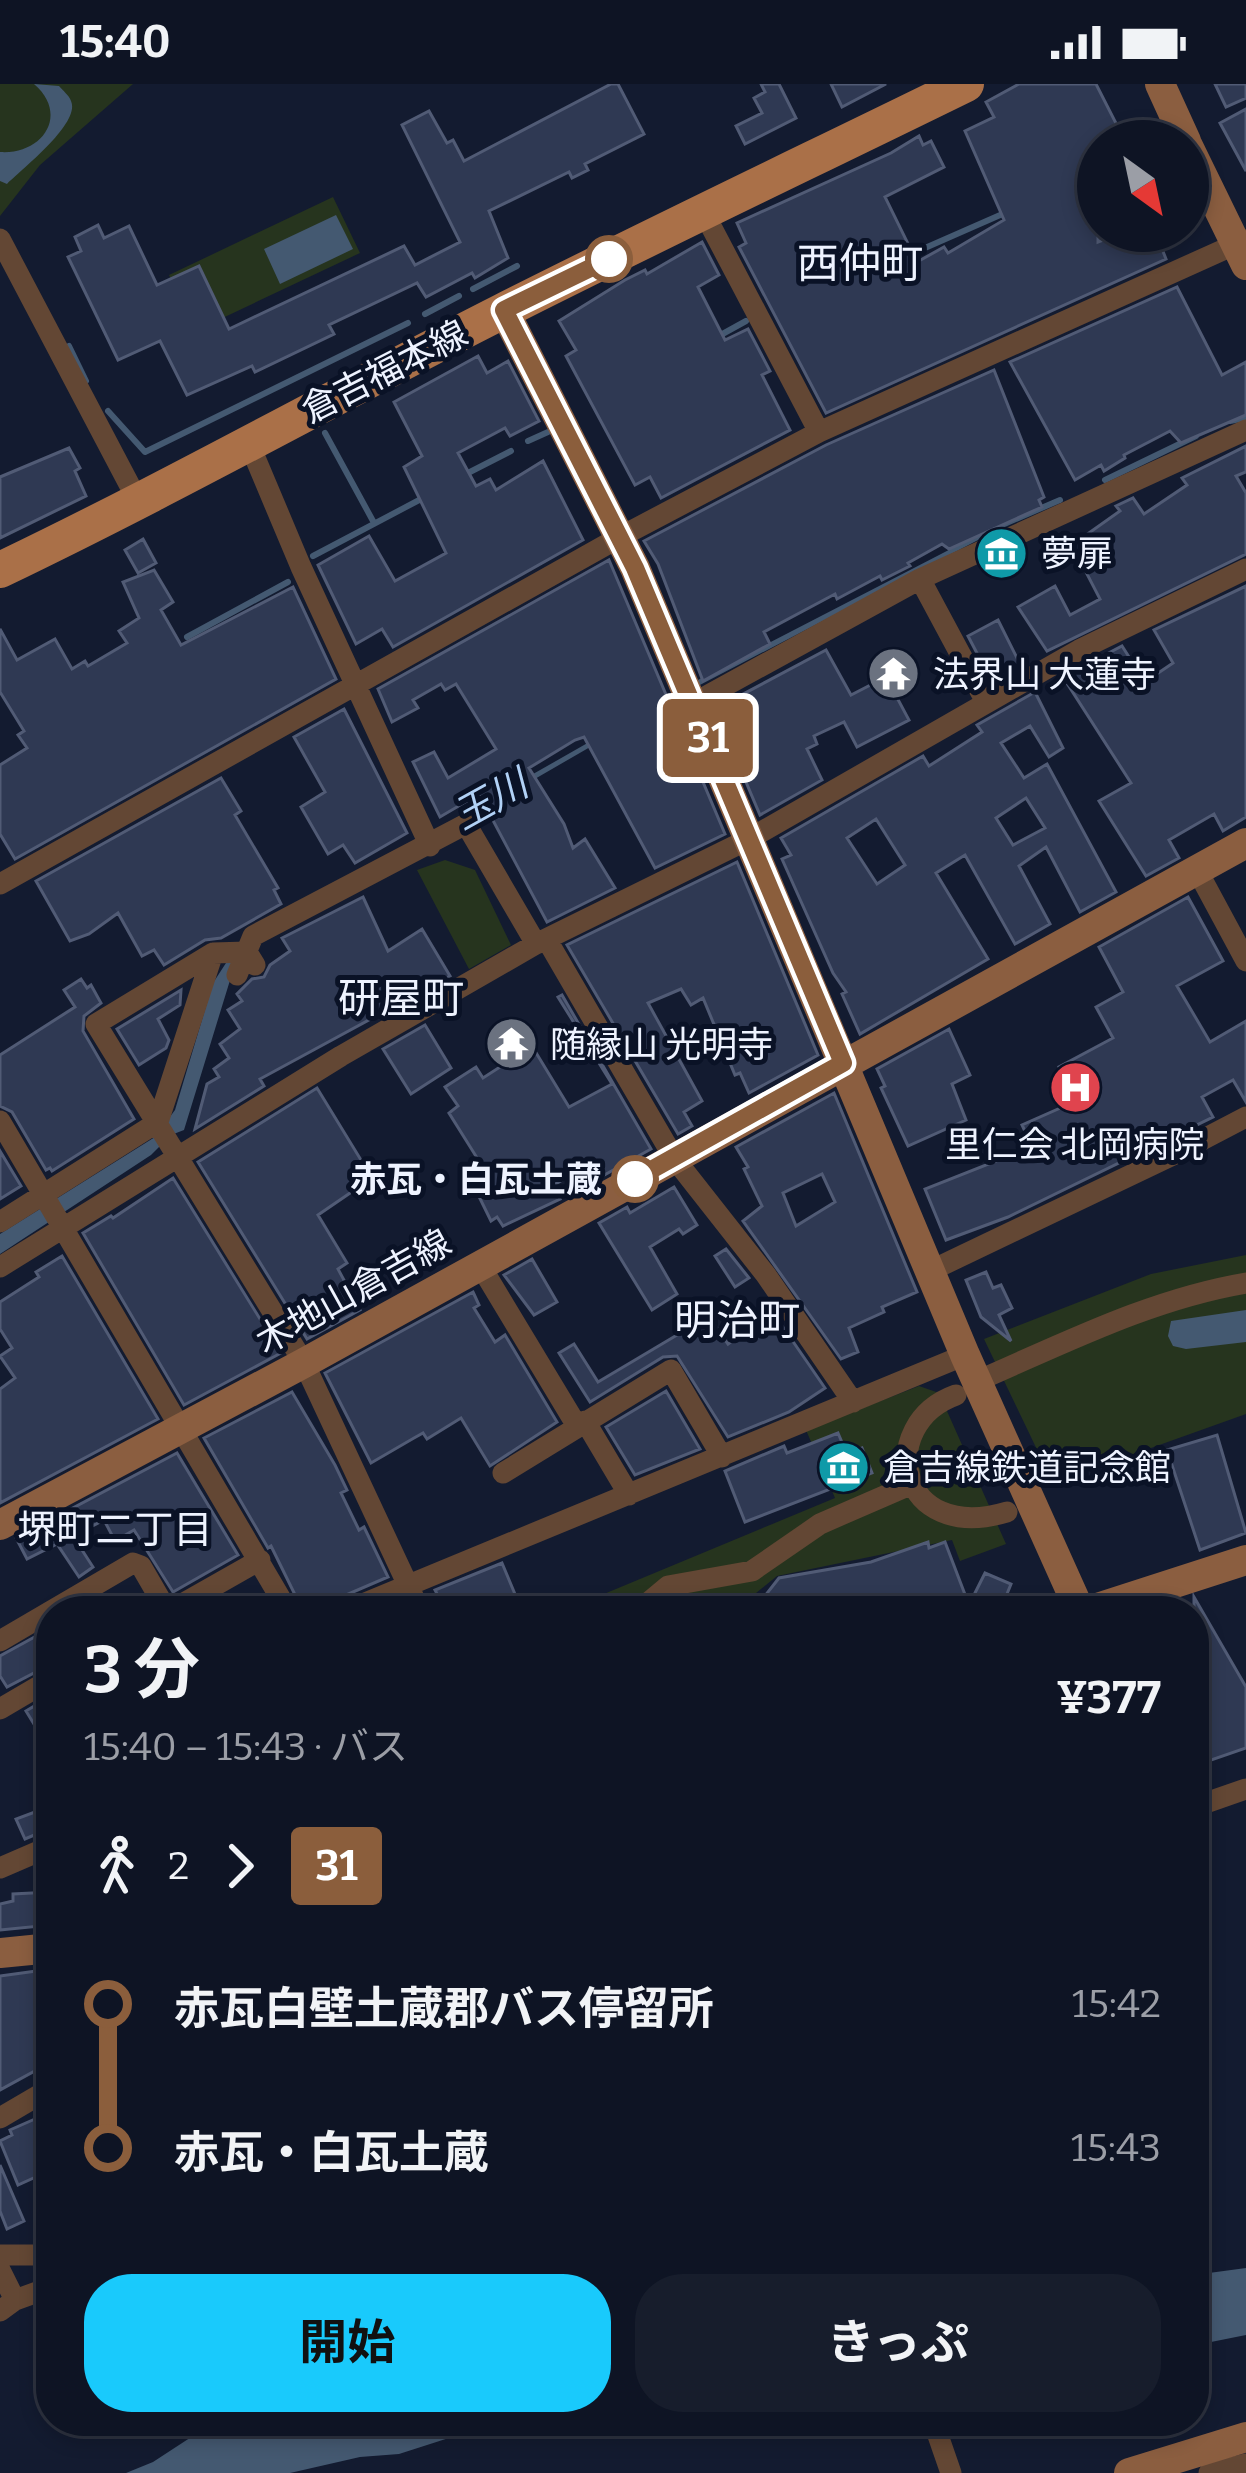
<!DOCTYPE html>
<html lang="ja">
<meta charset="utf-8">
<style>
body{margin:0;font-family:Bitter,"Noto Sans JP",serif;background:#171d2c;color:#f1f3f6;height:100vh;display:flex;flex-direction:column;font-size:45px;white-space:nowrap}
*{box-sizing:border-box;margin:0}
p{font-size:39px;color:#9b9ea6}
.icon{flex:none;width:66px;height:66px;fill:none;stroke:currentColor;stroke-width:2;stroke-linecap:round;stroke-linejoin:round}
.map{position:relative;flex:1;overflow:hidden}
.side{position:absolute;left:36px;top:1512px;width:1173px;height:840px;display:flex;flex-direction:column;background:#0e1424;border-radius:48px;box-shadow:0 6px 18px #0003,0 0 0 3px #2e3341}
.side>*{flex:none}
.badge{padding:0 24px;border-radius:9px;font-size:42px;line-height:78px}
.needle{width:78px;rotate:147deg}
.fabs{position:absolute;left:1077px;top:36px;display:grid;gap:24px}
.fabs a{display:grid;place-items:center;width:132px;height:132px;border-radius:50%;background:#0e1424;box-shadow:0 6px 18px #0003,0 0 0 3px #2e3341;font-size:60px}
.map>.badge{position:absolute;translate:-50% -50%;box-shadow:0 0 0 6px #fff}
.legs{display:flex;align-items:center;gap:18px;height:132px;padding:0 48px;font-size:39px}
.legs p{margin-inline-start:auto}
.summary{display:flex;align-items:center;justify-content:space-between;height:204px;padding:0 48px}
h1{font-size:66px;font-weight:700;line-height:90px}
.button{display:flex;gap:24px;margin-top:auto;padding:24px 48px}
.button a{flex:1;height:138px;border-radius:48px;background:#19cafc;color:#111;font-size:48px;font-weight:700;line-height:138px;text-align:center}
.button a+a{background:#171d2c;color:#f1f3f6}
ul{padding:0 48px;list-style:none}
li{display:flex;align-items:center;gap:42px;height:144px;font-size:45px}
li i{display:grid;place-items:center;width:18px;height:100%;margin:0 15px;background:currentColor}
li i::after{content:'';width:30px;height:30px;margin:-15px;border:9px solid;border-radius:50%;background:#0e1424}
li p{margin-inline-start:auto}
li:first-child i{background:linear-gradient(#0000 50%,currentColor 0)}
li:last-child i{background:linear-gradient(currentColor 50%,#0000 0)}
.status{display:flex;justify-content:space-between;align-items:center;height:84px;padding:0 60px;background:#0e1424;direction:ltr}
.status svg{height:33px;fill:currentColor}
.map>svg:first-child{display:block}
.green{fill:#26341e}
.water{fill:#445971}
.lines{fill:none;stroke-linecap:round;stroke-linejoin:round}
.stream{stroke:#445971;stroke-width:6}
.building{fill:#2f3953;stroke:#515b75;stroke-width:3;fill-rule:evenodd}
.street{stroke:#634734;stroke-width:21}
.secondary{stroke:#8b5e40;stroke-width:30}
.primary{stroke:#aa7048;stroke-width:36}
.line-1-casing{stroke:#fff;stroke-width:27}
.line-1{stroke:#8b5e3c;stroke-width:18}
.stop-1-dot{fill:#fff;stroke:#8b5e3c;stroke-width:6}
.labels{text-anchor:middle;stroke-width:10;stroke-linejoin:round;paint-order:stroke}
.street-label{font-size:36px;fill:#eef3ff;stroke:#0a1226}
.poi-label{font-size:36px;fill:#eef3ff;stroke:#0a1226;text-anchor:start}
.stop-label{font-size:36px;font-weight:bold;fill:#eef3ff;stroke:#0a1226;text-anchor:end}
.water-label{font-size:39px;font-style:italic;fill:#b1d1f6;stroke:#0a1226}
.neighbourhood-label{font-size:39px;fill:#eef3ff;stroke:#0a1226}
.quarter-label{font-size:42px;fill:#eef3ff;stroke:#0a1226}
</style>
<div class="status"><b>15:40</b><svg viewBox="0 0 49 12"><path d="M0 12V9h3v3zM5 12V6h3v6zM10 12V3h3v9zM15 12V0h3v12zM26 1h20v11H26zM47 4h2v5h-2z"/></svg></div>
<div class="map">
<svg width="1246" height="2389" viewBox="0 0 1246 2389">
<rect width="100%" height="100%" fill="#131b30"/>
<path class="green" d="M0,0H133L40,81L0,132Z
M333,113L360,169L195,247L169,191Z
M445,776L475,786L511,861L469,885L417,786Z
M1246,1171V1330L1053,1399L984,1255L1151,1190Z
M919,1302L939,1309L1006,1460L960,1477L952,1456L777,1492L734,1527H563L835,1414L806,1346Z"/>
<path class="water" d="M34,0L59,2C63,7 69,11 71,17C81,39 22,85 7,100L0,97V68C42,71 70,31 34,0Z
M336,131L353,165L280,200L264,165Z
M1001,439L1003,443L675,614L462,737L250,849L235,880L184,1046L171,1051L151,1071L0,1170V1150L155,1053L175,1026L213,899L248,845L442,742L705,592Z
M1246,1226V1258L1186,1265L1173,1262L1168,1252L1171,1237Z
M1246,2184V2251L1211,2258L1194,2267V2191Z
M256,2337H517L480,2344L399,2370L360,2373L290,2389H126L153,2378L202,2346H231Z"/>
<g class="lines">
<path class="stream" d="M909,171L1007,128
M473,205L517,182
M425,230L459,212
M717,253L746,237
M69,262L86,297
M108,327L145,368L408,239
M1230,337L1246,334
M325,349L373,437
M528,357L548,348
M466,390L511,367
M1105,396L1196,352
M995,444L1060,416
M313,472L423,414
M187,553L288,498"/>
</g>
<path class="building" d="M611,0H618L644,50L585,80L588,86L572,94L569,88L489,127L508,174L475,194L472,189L426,213L417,199L329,241L334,250L255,288L252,282L187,311L160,257L118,276L68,173L81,167L75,153L98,141L104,154L129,142L157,201L199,182L229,245L404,162L415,181L460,158L402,41L429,27L447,59L453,56L464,77Z
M761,0H779L796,34L745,60L736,42L762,29L754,14L765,8Z
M831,0H886L842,23Z
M1019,0H1096L1125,57H1098V70L1085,76L1098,95V158L1126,147H1134L1137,154L1155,147L1166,175L826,329L739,163L746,159L737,139L891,69L919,52L923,61L931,57L944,83L885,113L917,178L944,163L948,169L1004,136L965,47L994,33L986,18Z
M1215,0H1246V14L1226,23Z
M1246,25V87L1220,39Z
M702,158L719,191L698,203L725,256L748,245L770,287L762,291L790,346L661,414L650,393L635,401L566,272L576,266L559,237L625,196L645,186L647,190Z
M1177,203L1222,291L1246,278V331L1181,359L1170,347L1124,371L1125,374L1104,387L1101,381L1075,396L1010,278Z
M478,272L487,289L508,277L539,337L510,352L505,344L458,369L476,402L490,395L496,406L543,377L583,456L393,563L382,545L356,560L318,481L369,452L395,497L446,469L404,383L422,372L394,318Z
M994,286L1044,413L1039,416L1042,423L949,465L942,460L908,479L910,482L882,496L880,492L837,515L835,510L764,548L770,560L703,597L658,480L644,457L826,361Z
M1246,362V388L1236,392L1246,409V470L1047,567L1018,523L1055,502L1070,531L1100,515L1072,461L1120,427L1116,422L1133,414L1144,430L1187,401L1182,394Z
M69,364L80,384L75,387L86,412L0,454V393Z
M143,455L156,479L138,489L125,466Z
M609,476L725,750L655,784L584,653L575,656L529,684L564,740L573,764L585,755L615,804L547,838L479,710L440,733L413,678L434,668L448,694L496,665L456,600L445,606L441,600L413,616L418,624L392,638L378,605Z
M154,486L173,518L161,526L181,561L293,503L336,595L15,775L0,750V681L27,664L18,651L24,647L0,608V545L17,576L55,555L72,585L85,577L88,582L127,559L119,547L139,534L123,498Z
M1246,502V733L1223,747L1214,730L1169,756L1179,774L1146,792L1099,717L1131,699L1063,593L1122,562L1145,598L1173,579L1154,546Z
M998,536L1021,582L992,598L968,552Z
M826,566L851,611L886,593L909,636L857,663L844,638L814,652L817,660L807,665L822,696L760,731L715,625Z
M1035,608L1063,664L1049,673L1030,642L1001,659L1024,694L1047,680L1116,808L1080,828L1046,763L1019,782L1050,840L1015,860L965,771L936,789L988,875L860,950L842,910L846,908L833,889L782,775L791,771L781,754L923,672L929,682L982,648L977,641ZM1026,714L1045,744L1013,761L996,734ZM876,735L905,781L877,800L847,754Z
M344,625L407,749L355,779L343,761L328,770L301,723L325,708L294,653Z
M221,694L241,727L235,731L278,804L274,806L281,820L221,854L205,856L164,881L154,866L142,872L118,829L89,850L70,857L36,797Z
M737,778L818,971L749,1009L740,989L735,991L703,914L691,921L681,905L648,919L702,1017L684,1028L692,1042L678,1050L567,861Z
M363,813L388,867L422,845L450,892L260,995L264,1002L195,1045L207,1000L219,993L214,985L229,974L220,960L240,945L228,926L242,917L237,910L252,895L264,893L270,881L290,867L282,854Z
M1188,813L1223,877L1177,902L1210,958L1246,937V1018L1233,996L1202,1013L1213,1033L1008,1133L946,1156L925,1105L1014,1070L1030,1058L1022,1041L1076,1017L1059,983L1113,954L1096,923L1123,908L1099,863Z
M81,895L87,904L91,901L101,919L84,932L83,947L134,1035L52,1087L50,1084L46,1086L12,1028L0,1022V971L75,923L64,906Z
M181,906L180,921L158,935L169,956L166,964L139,981L117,945Z
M562,911L651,1065L590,1099L582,1085L552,1102L560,1115L503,1142L497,1133L491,1137L466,1086L479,1077L449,1029L458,1022L445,1003L476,983L483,994L520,970L522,975L535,967L569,1023L612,1000L558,913Z
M425,941L451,984L411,1010L383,965Z
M949,945L970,991L952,1000L966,1036L908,1062L881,1004L885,1002L877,985Z
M317,1004L372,1094L318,1131L347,1179L338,1185L360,1226L307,1255L198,1078Z
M834,1009L917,1208L882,1223L884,1228L849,1244L858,1268L841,1275L743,1137L762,1122L744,1085L748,1083L736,1063ZM822,1090L835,1118L796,1142L783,1109Z
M0,1067L21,1102L0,1115Z
M173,1094L281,1269L184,1321L83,1149L111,1132L113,1134Z
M674,1103L697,1141L683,1150L679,1145L650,1163L677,1210L652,1226L599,1139L627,1123L630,1129Z
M726,1165L749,1194L735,1203L715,1172Z
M62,1172L158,1335L0,1419V1305L15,1294L0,1272L12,1264L0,1245V1218L39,1193L36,1188Z
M532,1175L557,1218L534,1231L504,1191Z
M986,1188L993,1204L1001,1201L1012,1224L999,1231L1011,1257L981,1233L966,1196Z
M473,1208L479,1221L474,1224L495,1258L505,1251L557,1338L490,1382L461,1334L427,1355L423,1349L414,1354L371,1379L325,1289Z
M772,1227L825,1304L789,1328L728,1353L677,1272L663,1273L590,1318L559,1269L574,1260L598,1298L709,1232L728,1260Z
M666,1307L700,1365L635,1391L606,1343Z
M292,1308L335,1381L347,1406L341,1409L359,1446L364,1443L388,1493L339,1514L331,1527H303L271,1462L268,1464L204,1354Z
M838,1349L847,1370L862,1364L872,1389L745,1438L725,1387L784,1362L787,1369Z
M1217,1351L1246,1449L1200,1466L1167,1366Z
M177,1369L238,1471L173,1508L134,1446L115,1457L104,1436L73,1452L93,1483L79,1493L57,1460L27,1475L16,1454Z
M928,1458L929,1464L945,1458L969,1521L985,1489L1011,1500L1007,1510L1023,1527H753L779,1494L871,1478Z
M502,1479L522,1527H446L435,1506Z
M1194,1513L1246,1603V1664L1194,1682Z
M51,1544V1580L7,1603L0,1592V1572Z
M51,1612V1668L26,1627Z
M51,1722V1744L25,1755L16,1735Z
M51,1808V1841L0,1846V1820L13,1817V1810Z
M51,1885V1978L0,2006V1892Z
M51,2028V2086L18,2101L0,2057L12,2051L10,2046Z
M0,2081L24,2137L7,2145L0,2127Z"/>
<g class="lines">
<path class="street" d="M704,129L819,348
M0,155L139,419
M248,357L301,483L430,762
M920,495L986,618
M694,619L920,495L1246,346
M1197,786L1246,877
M0,800L620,453L819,348L1245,156
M547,856L674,1074L766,1191L853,1318
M255,881L247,868L213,869L96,940L304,1279L420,1527
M237,891L253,852L466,740L536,860
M0,1037L288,1527
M0,1138L158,1038L213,869
M480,1181L577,1342
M0,1183L341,972L536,860L749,755L1079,566L1246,485
M930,1187L1177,1069L1246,1033
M977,1297C1065,1259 1151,1215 1246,1199
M956,1311C875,1340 897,1461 1007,1428
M585,1337L629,1411
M503,1389L671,1286L722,1373
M51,1527L133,1479L141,1482L167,1527
M170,1527L260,1476
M346,1527L965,1271
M638,1527L668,1502L752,1487L820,1440L912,1400
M0,1557L51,1527
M0,1625L51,1595
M1194,1723L1246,1705
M0,1784L51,1762
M0,2034L51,2004
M0,2171H38L51,2167
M0,2186L15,2216
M0,2227L15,2216L51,2203
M933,2337L951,2389
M1209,2389L1246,2380"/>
<path class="secondary" d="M1160,0L1186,57
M1188,62L1246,181
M504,226L635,484L965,1271L1080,1527
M0,1441L304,1279L1246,759
M1088,1527L1246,1476
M0,1869L51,1864
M1129,2389L1246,2353"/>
<path class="primary" d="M0,486C169,405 333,313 501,228C655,150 811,76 966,0"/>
</g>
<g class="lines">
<defs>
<path id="line-1" d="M609,175L504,226L635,484L843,979L635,1095"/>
</defs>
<use href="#line-1" class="line-1-casing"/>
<use href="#line-1" class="line-1"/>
</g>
<defs>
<symbol id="museum-disc" viewBox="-11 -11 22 22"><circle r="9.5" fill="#0f9aa8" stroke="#0a1226"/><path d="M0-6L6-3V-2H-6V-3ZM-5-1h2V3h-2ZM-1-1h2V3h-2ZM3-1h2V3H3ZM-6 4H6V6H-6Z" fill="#fff"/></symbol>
<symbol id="temple-disc" viewBox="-11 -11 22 22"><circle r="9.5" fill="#6b7280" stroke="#0a1226"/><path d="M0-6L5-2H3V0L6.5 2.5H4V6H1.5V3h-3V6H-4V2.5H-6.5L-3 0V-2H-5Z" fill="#fff"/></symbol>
<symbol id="hospital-disc" viewBox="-11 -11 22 22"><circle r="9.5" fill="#e0444e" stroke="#0a1226"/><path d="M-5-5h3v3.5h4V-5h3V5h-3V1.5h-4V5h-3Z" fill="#fff"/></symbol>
</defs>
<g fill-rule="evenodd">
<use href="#museum-disc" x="972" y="440" width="59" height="59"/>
<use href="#temple-disc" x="864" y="560" width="59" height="59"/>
<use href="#temple-disc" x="482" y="930" width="59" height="59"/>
<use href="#hospital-disc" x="1046" y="974" width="59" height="59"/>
<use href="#museum-disc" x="814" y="1354" width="59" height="59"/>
</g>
<g class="stop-1-dot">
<circle cx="609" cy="175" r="21"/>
<circle cx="635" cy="1095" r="21"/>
</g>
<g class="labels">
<g class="street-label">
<text transform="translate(384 287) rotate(-27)" y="13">倉吉福本線</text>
<text transform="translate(353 1207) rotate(-29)" y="13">木地山倉吉線</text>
</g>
<g class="poi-label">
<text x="1041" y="482">夢扉</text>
<text x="933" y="603">法界山 大蓮寺</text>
<text x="550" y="973">随縁山 光明寺</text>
<text x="1075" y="1073" text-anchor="middle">里仁会 北岡病院</text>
<text x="883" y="1396">倉吉線鉄道記念館</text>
</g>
<g class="stop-label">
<text x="602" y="1108">赤瓦・白瓦土蔵</text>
</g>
<g class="water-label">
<text transform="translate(490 715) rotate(-29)" y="14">玉川</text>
</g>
<g class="neighbourhood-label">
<text x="115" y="1459">堺町二丁目</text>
</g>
<g class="quarter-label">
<text x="860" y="194">西仲町</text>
<text x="401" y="929">研屋町</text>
<text x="737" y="1251">明治町</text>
</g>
</g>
</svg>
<div class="fabs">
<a><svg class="needle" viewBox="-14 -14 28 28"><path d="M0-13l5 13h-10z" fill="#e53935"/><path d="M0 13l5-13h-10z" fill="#9b9ea6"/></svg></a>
</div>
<b class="badge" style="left:708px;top:654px;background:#8b5e3c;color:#fff">31</b>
<section class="side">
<div class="summary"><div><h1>3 分</h1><p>15:40 – 15:43 · バス</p></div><b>¥377</b></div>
<div class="legs"><svg class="icon" aria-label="walk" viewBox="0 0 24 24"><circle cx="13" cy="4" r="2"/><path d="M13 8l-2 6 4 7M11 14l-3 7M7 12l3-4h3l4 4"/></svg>2<svg class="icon" aria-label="forward" viewBox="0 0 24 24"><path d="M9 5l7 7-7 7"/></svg><b class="badge" style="background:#8b5e3c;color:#fff">31</b></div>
<ul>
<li><i style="color:#8b5e3c"></i><b>赤瓦白壁土蔵郡バス停留所</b><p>15:42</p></li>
<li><i style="color:#8b5e3c"></i><b>赤瓦・白瓦土蔵</b><p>15:43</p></li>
</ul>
<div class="button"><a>開始</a><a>きっぷ</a></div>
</section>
</div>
